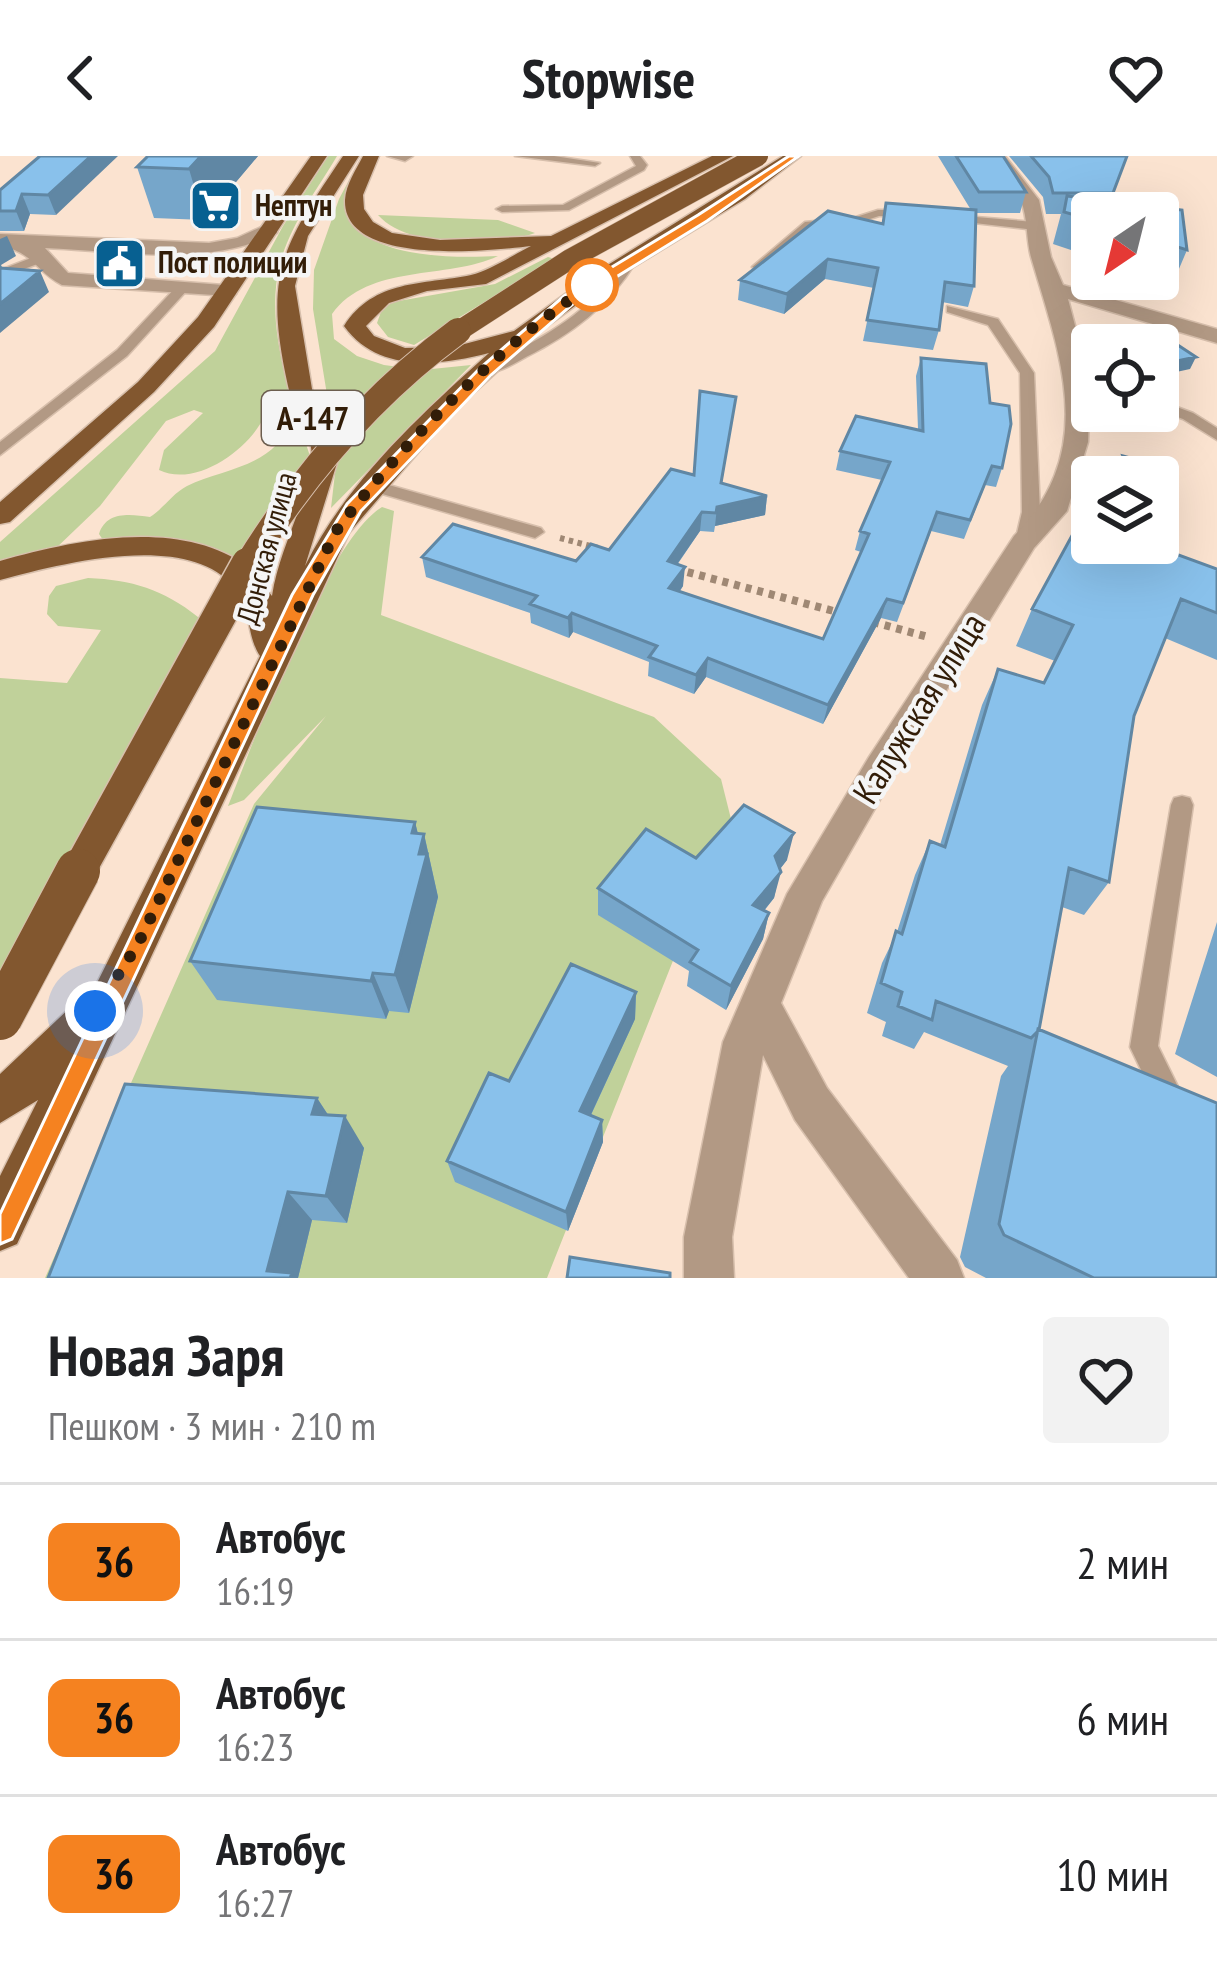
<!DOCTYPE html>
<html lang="ru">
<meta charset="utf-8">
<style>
body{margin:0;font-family:"PT Sans Narrow",sans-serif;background:#f2f2f2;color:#202124;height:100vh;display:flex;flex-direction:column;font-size:45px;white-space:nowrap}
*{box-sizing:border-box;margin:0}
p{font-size:39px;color:#757577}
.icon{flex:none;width:66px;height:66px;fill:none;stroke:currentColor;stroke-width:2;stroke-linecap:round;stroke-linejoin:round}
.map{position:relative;height:1122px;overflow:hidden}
.sheet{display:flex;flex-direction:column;background:#fff;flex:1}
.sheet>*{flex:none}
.badge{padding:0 24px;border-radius:18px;font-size:42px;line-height:78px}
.needle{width:78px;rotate:215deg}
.buttons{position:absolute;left:1071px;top:36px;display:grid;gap:24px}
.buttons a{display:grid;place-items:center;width:108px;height:108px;border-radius:12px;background:#fff;box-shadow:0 12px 48px #0002;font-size:60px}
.you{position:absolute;width:60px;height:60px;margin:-30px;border:9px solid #fff;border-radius:50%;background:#1a73e8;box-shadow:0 0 0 18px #1a73e833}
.map>.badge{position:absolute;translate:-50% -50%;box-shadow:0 0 0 6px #fff}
.round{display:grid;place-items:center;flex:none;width:126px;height:126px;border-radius:12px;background:#f2f2f2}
.overview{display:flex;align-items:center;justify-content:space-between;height:204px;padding:0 48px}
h1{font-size:57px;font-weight:700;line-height:90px}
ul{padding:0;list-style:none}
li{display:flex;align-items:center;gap:36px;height:156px;padding:0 48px;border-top:3px solid #e0e0e0}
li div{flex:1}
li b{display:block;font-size:45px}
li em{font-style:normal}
li .badge{min-width:132px;font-weight:700;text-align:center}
header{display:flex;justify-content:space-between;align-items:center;height:156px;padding:0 48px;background:#fff;font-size:54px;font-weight:700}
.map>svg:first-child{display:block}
.green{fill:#c0d19a}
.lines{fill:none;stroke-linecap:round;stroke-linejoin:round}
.service-casing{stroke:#d7bfac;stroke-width:3}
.minor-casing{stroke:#d7bfac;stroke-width:3}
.tertiary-casing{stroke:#d7bfac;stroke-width:3}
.primary-casing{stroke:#d7bfac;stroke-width:3}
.path-far1{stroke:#9f8874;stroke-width:6;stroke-dasharray:4.5 4.5;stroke-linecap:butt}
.path{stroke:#9f8874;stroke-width:8;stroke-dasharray:6 6;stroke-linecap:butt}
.service{fill:#b29984;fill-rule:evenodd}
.minor{fill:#b29984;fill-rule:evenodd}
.tertiary{fill:#b29984;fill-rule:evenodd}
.primary{fill:#82572f;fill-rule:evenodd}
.primary-bridge-far3-casing{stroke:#d7bfac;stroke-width:21;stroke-linecap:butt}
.primary-bridge-far2-casing{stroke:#d7bfac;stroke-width:28;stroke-linecap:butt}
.primary-bridge-far1-casing{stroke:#d7bfac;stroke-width:36;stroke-linecap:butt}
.primary-bridge-casing{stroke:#d7bfac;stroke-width:46;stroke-linecap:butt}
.primary-bridge-far3{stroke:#82572f;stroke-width:20}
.primary-bridge-far2{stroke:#82572f;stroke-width:26}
.primary-bridge-far1{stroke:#82572f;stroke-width:33}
.primary-bridge{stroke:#82572f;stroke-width:44}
.wall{fill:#76a6ca}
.shaded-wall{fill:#6087a4}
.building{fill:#89c1eb;stroke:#6087a4;stroke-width:3}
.line{fill:#f58220;stroke:#fff;stroke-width:3}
.walk{stroke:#321d08;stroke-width:12;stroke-dasharray:0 21.6}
.stop-dot{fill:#fff;stroke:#f58220;stroke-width:6}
.labels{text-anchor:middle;stroke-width:9;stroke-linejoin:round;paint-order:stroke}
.far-poi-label{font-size:30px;font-weight:bold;fill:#321d08;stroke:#f5f5f5;text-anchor:start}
.far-street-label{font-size:30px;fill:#321d08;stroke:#f5f5f5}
.shield{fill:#f5f5f5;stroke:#6c5e4f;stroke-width:3}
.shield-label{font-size:33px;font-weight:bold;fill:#321d08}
.street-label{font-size:36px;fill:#321d08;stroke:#f5f5f5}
</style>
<header><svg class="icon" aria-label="back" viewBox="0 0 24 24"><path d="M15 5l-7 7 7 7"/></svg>Stopwise<svg class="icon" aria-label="heart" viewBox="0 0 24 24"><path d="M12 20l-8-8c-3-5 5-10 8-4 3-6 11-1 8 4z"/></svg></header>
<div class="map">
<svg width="1217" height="1122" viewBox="0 0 1217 1122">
<rect width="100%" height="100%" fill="#fbe3d0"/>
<path class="green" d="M328,0H337C317,34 290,69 280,108C264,169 291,242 310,300L233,414L103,384L99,378C106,355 130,358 150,361C164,352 172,338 187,330C224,312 276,311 291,264L286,257L264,261C249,293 196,332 159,314L164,294L203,257L194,254L166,265L100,350L53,395L0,411V386L215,195L283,70Z
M362,0H368L346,53C362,104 455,102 498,100C447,124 369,107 332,158L334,183L357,200L384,209L422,214L471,209L331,352L337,300L313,153L314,114L339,43Z
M378,59L498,64L535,77C495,91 408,93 378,59Z
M548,101L555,103L414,189L388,181L377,167L382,153L393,146L495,128Z
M382,351L394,355L381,459L654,561L721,623L739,695L686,772L547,1122H45L254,648L326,560L244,644L228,650C254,585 327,384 382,351Z
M88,422C132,424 163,433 198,461L200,474L0,847V522L67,527L101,474L58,470L47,458L49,440L56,430Z"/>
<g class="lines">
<defs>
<path id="service" d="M515,0H554L600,7L595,10Z
M630,0H640L647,9L644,14L569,54L502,56L496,53L502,50L563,49L636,10Z
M878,54H909L915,57L909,60H879L858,67L812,71L762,114L752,111L805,66L856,61Z
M952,59L1035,66L1041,70L1035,74L948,64V60Z
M44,97L48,98V104L0,122V114Z
M626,103L636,106C609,150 572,178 526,201C512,209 497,218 481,218V212C539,185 590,158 626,103Z
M179,128L190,131L127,200L0,299V286L117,194Z
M947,150L998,163L1034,217L1040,356L1030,390H1018L1015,386L1022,356L1020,217L988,169L947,156Z
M1158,244L1193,257L1217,272V284L1183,263L1158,254Z
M371,324L541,372L544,376L535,382L365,333V325Z
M1182,640L1190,642L1193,649L1158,890L1185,945L1181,955L1171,959L1161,955L1130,891L1171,649L1174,642Z"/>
<path id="minor" d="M387,0H413L405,5Z
M989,0H1005L1039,44L1051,101L1063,129L1217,173V187L1068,143L1090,227L1088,286L1067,355L1034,392L893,621L822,745L781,847L827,932L957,1104L964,1122H909L795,964L763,899L732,1081L734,1122H684V1081L723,886L787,738L869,601L1014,380C1099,294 1060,200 1031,101C1026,83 1028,62 1021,45C1015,30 999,14 989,0Z"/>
<path id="tertiary" d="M270,67L277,69V77C207,112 121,95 45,92L68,117L236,130V138L229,140L62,129C36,116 34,96 0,90V78L209,87L237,82Z"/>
<path id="primary" d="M311,0H327L214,171L154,236L10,366L0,368V346L138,226L198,161Z
M343,0H359L308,80L295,130L312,233L334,281L337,307L305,410C346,327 420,259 489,197C438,210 378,217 344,170C374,123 423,129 471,119C491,114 513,99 531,90C491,95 343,111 345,44C346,28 356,14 363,0H379L363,39L364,53L373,66L392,77L440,84L551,80L712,0H733L486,128L427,135L389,147L366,170L374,180L405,192L453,191L514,175L590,120L783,0H801L745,43L604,129L546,171L453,256L349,377L17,1088L0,1095V1020L38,944L0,967V918L76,846L90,841L260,500C246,479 252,453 234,431C187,374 60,408 0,424V405C74,384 180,361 248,411C257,418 264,431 272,440C279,394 304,353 311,308C316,278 294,257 288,230C263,117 282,91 343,0Z"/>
</defs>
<use href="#service" class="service-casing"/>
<use href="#minor" class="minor-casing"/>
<use href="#tertiary" class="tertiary-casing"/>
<use href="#primary" class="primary-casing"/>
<path class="path-far1" d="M560,382L598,392"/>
<path class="path" d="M676,413L841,457
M873,466L928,481"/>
<use href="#service" class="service"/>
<use href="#minor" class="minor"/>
<use href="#tertiary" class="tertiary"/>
<use href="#primary" class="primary"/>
<defs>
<path id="primary-bridge-far3" d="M454,178L570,103L758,0"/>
<path id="primary-bridge-far2" d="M246,411C302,320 371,239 458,175"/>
<path id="primary-bridge-far1" d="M77,718L248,408"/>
<path id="primary-bridge" d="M0,862L78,715"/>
</defs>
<use href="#primary-bridge-far3" class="primary-bridge-far3-casing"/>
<use href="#primary-bridge-far2" class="primary-bridge-far2-casing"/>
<use href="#primary-bridge-far1" class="primary-bridge-far1-casing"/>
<use href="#primary-bridge" class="primary-bridge-casing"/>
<use href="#primary-bridge-far3" class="primary-bridge-far3"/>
<use href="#primary-bridge-far2" class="primary-bridge-far2"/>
<use href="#primary-bridge-far1" class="primary-bridge-far1"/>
<use href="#primary-bridge" class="primary-bridge"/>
</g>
<path class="wall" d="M40,0L56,59L30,58L24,75H0V34Z
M258,0L204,64L154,62L137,11Z
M938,0H1003L1026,36L1020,57H976L974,130L968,151L942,146L939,174L933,194L863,185L874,132L825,123L784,158L738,144L740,124L882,68L886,47L971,54Z
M1009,0H1127L1110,45L1182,54L1187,94L1173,127L1158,123V57H1092V101L1053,88L1061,58H1046L1043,41Z
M921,202L990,247L1002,312L996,331L985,329L964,383L931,375L897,466L881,462L823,568L706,521L694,538L648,520L649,506L573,476L569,482L531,467L530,457L426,421L422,401L576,405L609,394L694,319L736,241L722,327L767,340L765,359L715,370L714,376L700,375L677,409L683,430L680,435L823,483L861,396L855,394L860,375L882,324L836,314L840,295L918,273L916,220Z
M1123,300L1158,321H1113Z
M1092,387H1149L1217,413V504L1165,482L1134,560L1109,726L1084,759L1062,751L1039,874L1217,1122H986L965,1111L960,1101L1001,920L1008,910L924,876L914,893L882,880L886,866L867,857L882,807L897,776L915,719L930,685L940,689L982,549L998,513L1044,527L1055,505L1016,490L1032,453Z
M415,666L418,678H424L438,741L409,857L389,855L386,863L217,844L190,805Z
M696,702L787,704L780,713L774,742L764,755L769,757L763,783L726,854L687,830L689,815L598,759V732Z
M1217,766V921L1175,898Z
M636,836L635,863L591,959L602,964L603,986L568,1075L455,1026L447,1005L509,925Z
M317,942L328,959L364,992L347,1067L312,1064L298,1122H48Z"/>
<path class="shaded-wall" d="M91,0H118L56,59L48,39Z
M201,0H258L204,64L189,13Z
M22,38L30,58L24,75L16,55Z
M7,80L16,100L1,109L8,124L0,122V83Z
M828,103L825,123L784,158L787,138Z
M40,115L49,136L0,177V148Z
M1196,201L1190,213L1158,220V209Z
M767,340L765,359L715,370L717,351Z
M702,356L700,375L666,424L668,405Z
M685,411L683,430L668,451L669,432Z
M887,443L881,462L823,568L828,549Z
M572,457L573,476L569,482L568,462Z
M708,502L706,521L694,538L696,519Z
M415,666L421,690L424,678L438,741L409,857L395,819L412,677Z
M794,677L787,704L769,727L775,700Z
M781,716L774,742L747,775L753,749Z
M769,757L763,783L726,854L731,830Z
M373,817L389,855L386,863L371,825Z
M636,836L635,863L582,978L580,955Z
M317,942L338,974L312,958Z
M345,960L364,992L347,1067L326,1040Z
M602,964L603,986L568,1075L566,1056Z
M288,1036L312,1064L298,1122H275L267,1115Z"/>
<path class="building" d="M40,0H91L48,39L22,38L16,55H0V34Z
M148,0H201L189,13L137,11Z
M956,0H1003L1026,36H979Z
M1031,0H1127L1113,37H1053L1049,21Z
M1067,40L1182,54L1187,94L1158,85V57H1092V64L1064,56Z
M886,47L976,54L974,130L945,126L939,174L867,164L878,112L828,103L787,138L740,124L828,55L883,68Z
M0,112L40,115L0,148Z
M1152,172L1196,201L1158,209V189H1116L1105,182Z
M921,202L986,208L990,247L1009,250L1011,268L1002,312L992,310L970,364L937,356L903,447L887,443L828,549L708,502L696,519L649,501L657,490L572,457L568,462L530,448L537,440L422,401L453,368L576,405L591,388L609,394L671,313L694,319L700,235L736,241L721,327L767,340L717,351L716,357L702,356L668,405L685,411L669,432L823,483L869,378L860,375L890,306L840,295L856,260L923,275Z
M1123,300L1172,314L1158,364V321H1132Z
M1081,363L1092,367V387H1146L1217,413V457L1181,443L1134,560L1109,726L1069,712L1039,874L1031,882L936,845L932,864L898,850L902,836L881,827L896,775L902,778L930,685L945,691L998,513L1044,527L1073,469L1032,453Z
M744,649L794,677L775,700L781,716L753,749L769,757L731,830L690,806L698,794L598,732L646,673L696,702Z
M257,651L415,666L412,677L424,678L419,698H427L395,819L373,817L371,825L190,805Z
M571,808L636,836L580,955L602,964L566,1056L447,1005L489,917L509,925Z
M1038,873L1217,947V1122H1094L1004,1079L999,1068Z
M125,928L317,942L312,958L345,960L326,1040L288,1036L267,1115L292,1117L290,1122H48Z
M570,1101L670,1117V1122H567Z"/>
<path class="line" d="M789,0H799L707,65L574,147L491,219L361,355L313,439L12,1083L0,1088V1058L292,439L347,348L480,212L564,140L698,59Z"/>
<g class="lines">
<path class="walk" d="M95,855L138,788L336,375C400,289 508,181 599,124L592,129"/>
</g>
<defs>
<symbol id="supermarket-square" viewBox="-11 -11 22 22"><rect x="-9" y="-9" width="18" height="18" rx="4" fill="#076091" stroke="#f5f5f5"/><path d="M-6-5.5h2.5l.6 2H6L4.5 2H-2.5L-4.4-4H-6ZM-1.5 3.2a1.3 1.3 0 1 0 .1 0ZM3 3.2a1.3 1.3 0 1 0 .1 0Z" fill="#fff"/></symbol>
<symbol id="civic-square" viewBox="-11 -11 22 22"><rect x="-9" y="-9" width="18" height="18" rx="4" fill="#076091" stroke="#f5f5f5"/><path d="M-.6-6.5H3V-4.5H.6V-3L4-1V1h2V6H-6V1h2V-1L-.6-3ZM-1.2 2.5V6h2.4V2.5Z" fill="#fff"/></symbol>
</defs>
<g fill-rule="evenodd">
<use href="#supermarket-square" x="186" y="20" width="59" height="59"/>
<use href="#civic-square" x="90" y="78" width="59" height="59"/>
</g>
<circle class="stop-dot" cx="592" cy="129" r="24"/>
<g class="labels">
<g class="far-poi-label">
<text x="255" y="60">Нептун</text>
<text x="158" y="117">Пост полиции</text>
</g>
<g class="far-street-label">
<text transform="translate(267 392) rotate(-75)" y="10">Донская улица</text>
</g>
<rect class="shield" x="262" y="235" width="102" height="54" rx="9"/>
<g class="shield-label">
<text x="313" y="274">А-147</text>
</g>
<g class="street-label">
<text transform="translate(919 552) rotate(-58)" y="13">Калужская улица</text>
</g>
</g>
</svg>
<div class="buttons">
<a><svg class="needle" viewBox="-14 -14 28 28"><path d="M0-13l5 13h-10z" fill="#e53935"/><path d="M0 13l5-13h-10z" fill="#757577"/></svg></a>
<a><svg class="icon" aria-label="locate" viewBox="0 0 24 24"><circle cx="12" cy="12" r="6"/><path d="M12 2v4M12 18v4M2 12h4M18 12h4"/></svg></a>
<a><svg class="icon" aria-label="layers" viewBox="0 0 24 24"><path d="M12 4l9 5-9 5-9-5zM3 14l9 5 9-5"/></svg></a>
</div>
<div class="you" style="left:95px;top:855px"></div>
</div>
<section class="sheet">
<div class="overview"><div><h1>Новая Заря</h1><p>Пешком · 3 мин · 210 m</p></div><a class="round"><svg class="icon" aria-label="heart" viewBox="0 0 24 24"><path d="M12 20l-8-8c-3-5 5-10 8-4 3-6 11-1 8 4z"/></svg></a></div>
<ul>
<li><span class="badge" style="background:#f58220;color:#111">36</span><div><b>Автобус</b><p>16:19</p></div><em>2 мин</em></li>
<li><span class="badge" style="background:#f58220;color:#111">36</span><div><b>Автобус</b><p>16:23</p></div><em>6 мин</em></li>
<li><span class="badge" style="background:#f58220;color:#111">36</span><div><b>Автобус</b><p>16:27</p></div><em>10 мин</em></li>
</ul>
</section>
